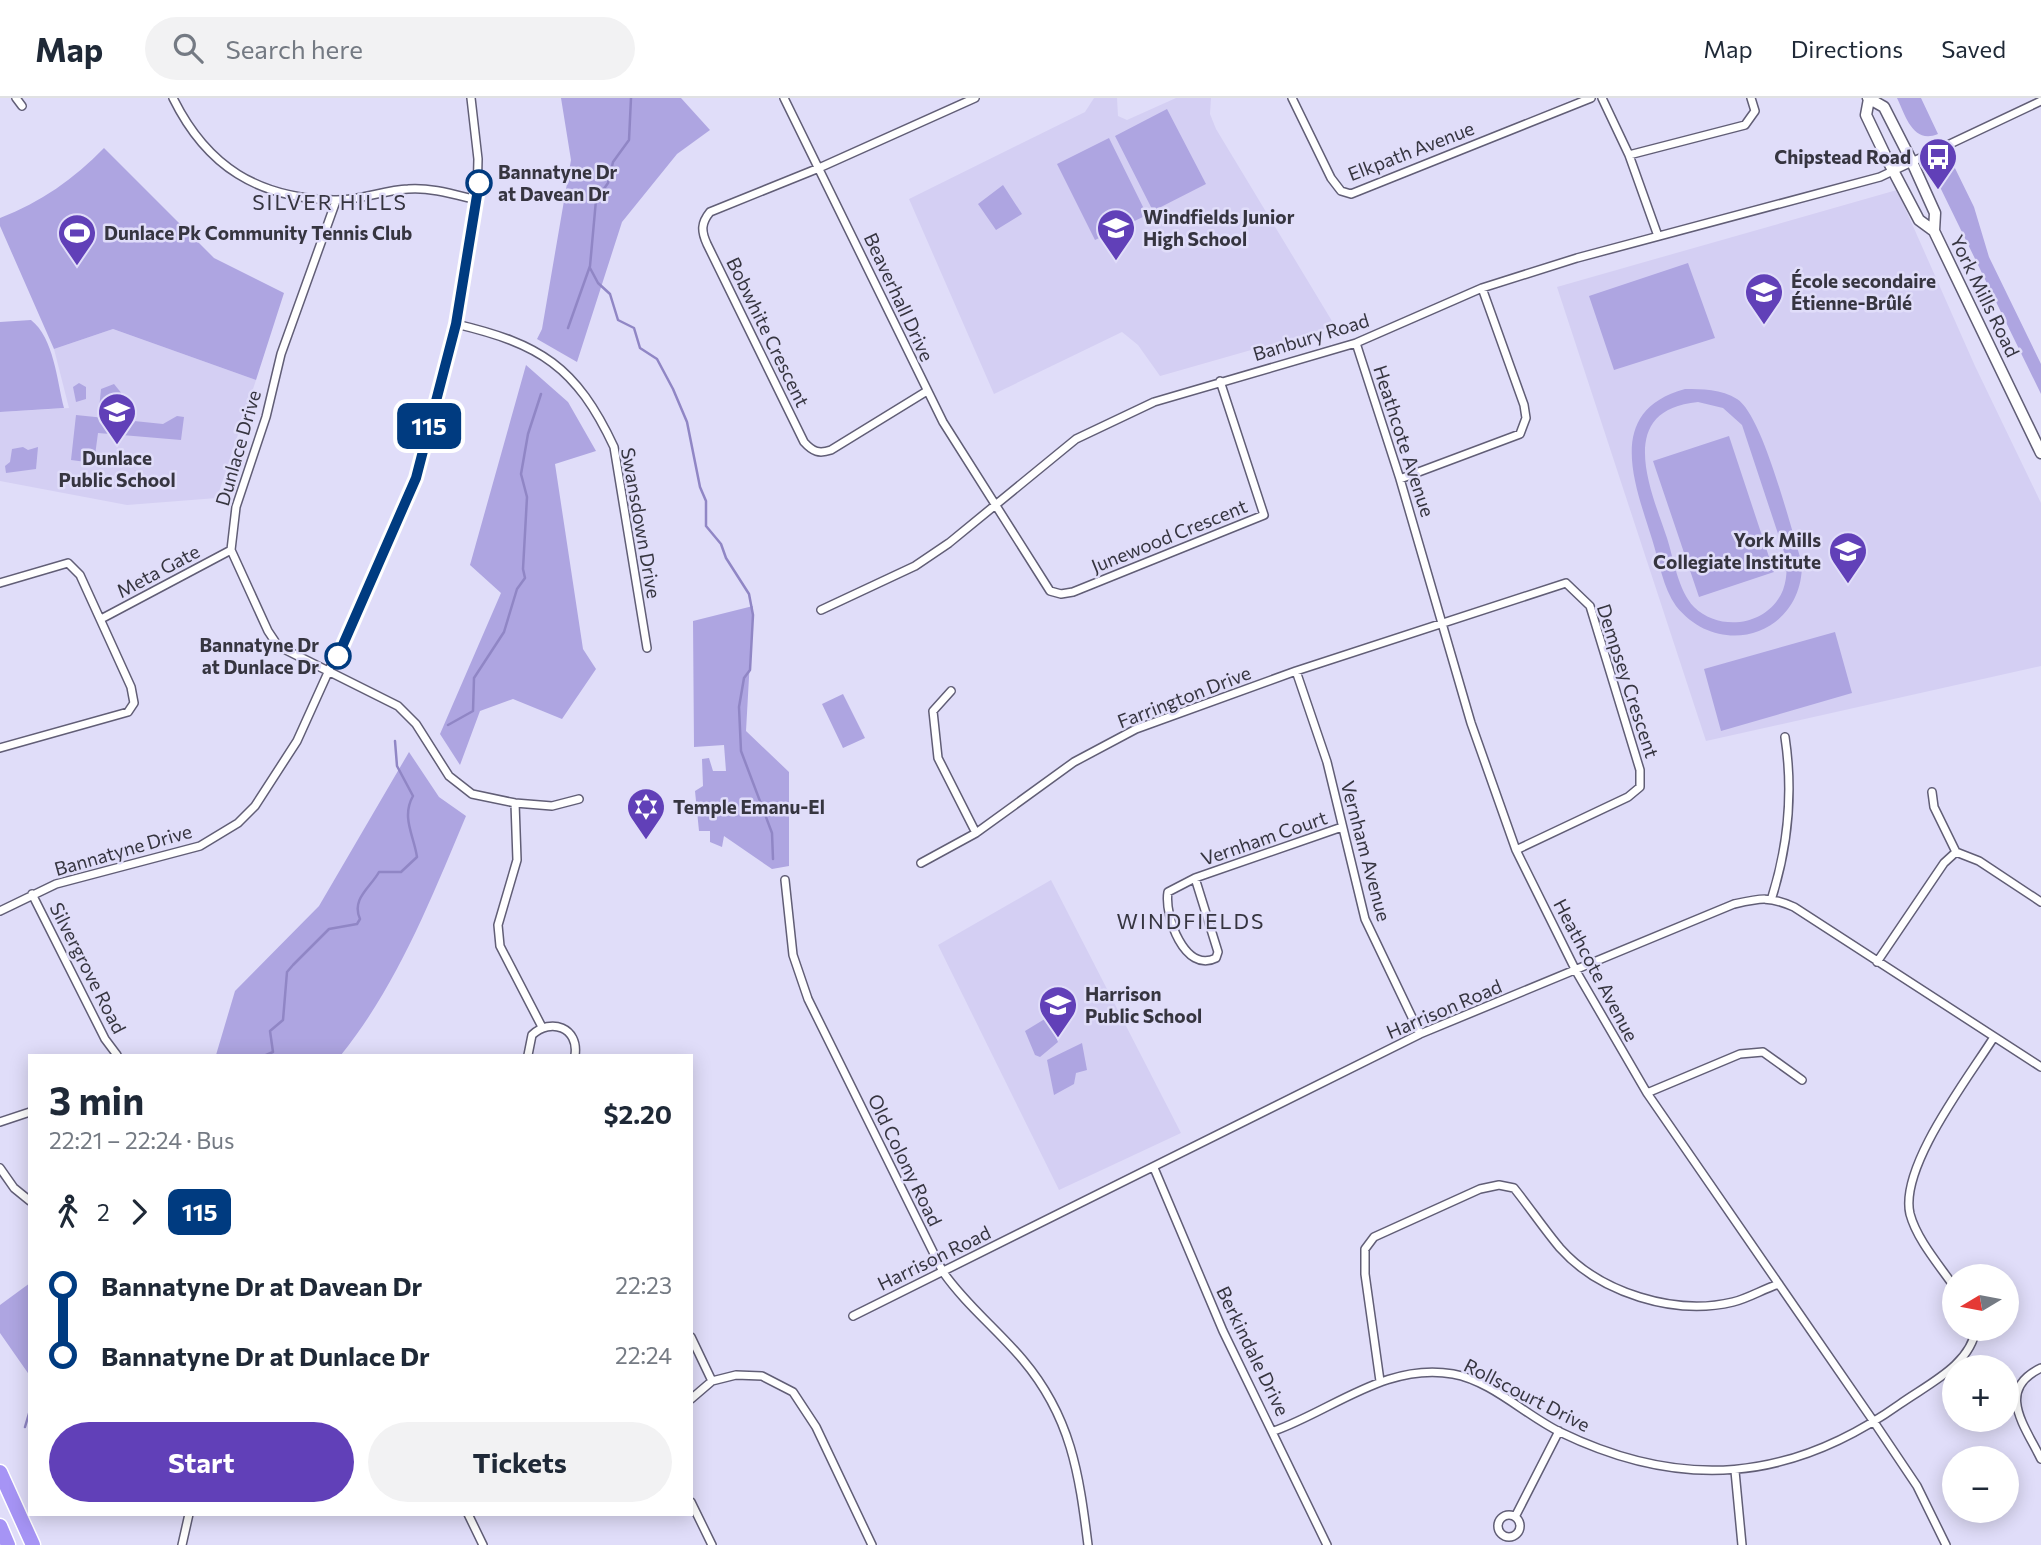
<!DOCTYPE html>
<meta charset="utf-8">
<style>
body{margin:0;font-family:Commissioner,sans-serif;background:#f2f2f3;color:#1f2937;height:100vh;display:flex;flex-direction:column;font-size:26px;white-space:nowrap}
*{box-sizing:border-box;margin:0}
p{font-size:23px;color:#747a83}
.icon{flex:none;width:38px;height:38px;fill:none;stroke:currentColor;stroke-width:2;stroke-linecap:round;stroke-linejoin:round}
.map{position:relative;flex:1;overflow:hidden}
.side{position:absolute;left:28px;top:956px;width:665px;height:462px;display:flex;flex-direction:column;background:#fff;border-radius:0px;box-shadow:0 4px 18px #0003}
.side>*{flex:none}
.badge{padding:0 14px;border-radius:10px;font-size:24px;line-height:46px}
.needle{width:46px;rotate:260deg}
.fabs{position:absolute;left:1942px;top:1166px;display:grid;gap:14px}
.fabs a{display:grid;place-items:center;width:77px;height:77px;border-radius:50%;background:#fff;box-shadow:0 4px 18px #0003;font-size:35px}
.map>.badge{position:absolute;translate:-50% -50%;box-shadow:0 0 0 4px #fff}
.legs{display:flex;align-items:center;gap:10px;height:77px;padding:0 21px;font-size:23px}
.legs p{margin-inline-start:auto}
.overview{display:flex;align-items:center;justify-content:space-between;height:119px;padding:0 21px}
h1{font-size:38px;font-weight:700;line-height:52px}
.button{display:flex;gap:14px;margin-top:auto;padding:14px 21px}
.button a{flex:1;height:80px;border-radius:42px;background:#6140b8;color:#fff;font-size:28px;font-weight:700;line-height:80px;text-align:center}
.button a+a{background:#f2f2f3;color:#1f2937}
ul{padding:0 21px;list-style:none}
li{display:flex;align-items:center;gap:24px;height:70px;font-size:26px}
li i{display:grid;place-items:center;width:10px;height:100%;margin:0 9px;background:currentColor}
li i::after{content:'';width:18px;height:18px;margin:-9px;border:5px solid;border-radius:50%;background:#fff}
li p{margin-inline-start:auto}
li:first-child i{background:linear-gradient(#0000 50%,currentColor 0)}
li:last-child i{background:linear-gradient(currentColor 50%,#0000 0)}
header{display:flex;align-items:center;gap:42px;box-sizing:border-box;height:98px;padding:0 35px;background:#fff;border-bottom:2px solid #e0e1e3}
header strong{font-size:33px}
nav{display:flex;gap:38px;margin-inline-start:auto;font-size:24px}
.search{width:490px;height:63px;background:#f2f2f3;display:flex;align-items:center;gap:18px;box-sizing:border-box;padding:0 24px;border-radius:38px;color:#747a83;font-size:26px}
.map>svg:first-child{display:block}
.built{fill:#d4cff3}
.green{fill:#aea5e1;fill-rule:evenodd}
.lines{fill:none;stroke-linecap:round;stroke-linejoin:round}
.stream{stroke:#9086c5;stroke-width:2.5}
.street-casing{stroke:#615e76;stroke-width:10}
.secondary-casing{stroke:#615e76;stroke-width:13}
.highway-casing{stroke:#fff;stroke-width:17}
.street{stroke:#fff;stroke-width:7}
.secondary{stroke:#fff;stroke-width:10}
.highway{stroke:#a694f5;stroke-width:14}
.line-1-casing{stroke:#fff;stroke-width:16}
.line-1{stroke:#003b80;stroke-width:10}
.stop-1-dot{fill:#fff;stroke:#003b80;stroke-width:3.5}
.labels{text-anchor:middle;stroke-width:5;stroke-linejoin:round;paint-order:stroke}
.street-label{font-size:19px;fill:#363540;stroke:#e0ddf9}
.poi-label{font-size:19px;font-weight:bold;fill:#363540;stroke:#e0ddf9;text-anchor:start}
.stop-label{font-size:19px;font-weight:bold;fill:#363540;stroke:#e0ddf9;text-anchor:start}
.neighbourhood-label{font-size:21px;letter-spacing:2px;fill:#363540;stroke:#e0ddf9}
</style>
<header>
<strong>Map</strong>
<div class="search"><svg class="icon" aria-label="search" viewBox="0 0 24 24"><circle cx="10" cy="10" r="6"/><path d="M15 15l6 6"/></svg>Search here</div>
<nav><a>Map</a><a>Directions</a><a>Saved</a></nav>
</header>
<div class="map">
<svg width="2041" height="1447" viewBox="0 0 2041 1447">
<rect width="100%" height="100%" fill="#e0ddf9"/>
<path class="built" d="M1094,0H1117L1118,18L1127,22L1176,0H1211L1210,16L1216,31L1335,228L1160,278L1138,247L1122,234L994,296L909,101L1085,14Z
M1897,92L1975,268L2041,405V568L1706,643L1557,189Z
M113,231L256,282L217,400L127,407L0,383V314L69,310L54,251Z
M1051,782L1181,1035L1059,1092L938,847Z"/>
<path class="green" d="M561,0H681L710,32L677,56L622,124L577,264L537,241L542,231L571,62Z
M1897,0H1921L1938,36C1913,46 1906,19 1897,0Z
M1167,11L1206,86L1153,113L1115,38Z
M1109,40L1147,117L1095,142L1057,66Z
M104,50L214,160L284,195L256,282L113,231L54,251L0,128V120C41,104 74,81 104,50Z
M1951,62L1974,109L1989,159L2041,266V296L1939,87V72Z
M1003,87L1022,116L996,132L978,106Z
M1688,165L1715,240L1614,272L1589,198Z
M31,222C54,240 57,283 64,310L0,314V224Z
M526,267L568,304L596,353L555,366L583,551L596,571L562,621L513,601L480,613L460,667L440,636L501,495L470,467Z
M79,285L86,289V301L76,304L73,289Z
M114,286L127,302L113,315H103L99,311L101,291Z
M1685,291C1701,291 1722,291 1737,301C1763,317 1791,432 1802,465C1803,537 1720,563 1676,508C1663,490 1659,463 1652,441C1635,386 1604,313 1685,291ZM1698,304L1723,310L1742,327L1786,460C1787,471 1787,481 1783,492C1769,527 1721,535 1694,509C1678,492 1674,462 1667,440C1651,392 1614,312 1698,304Z
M76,317L163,326L177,318L184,319L181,342L98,335L94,365L71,362Z
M1729,338L1774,474L1699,499L1653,363Z
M23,349L28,352L38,349L36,371L6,375L5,368L10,364L12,351Z
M753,508L746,633L789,674V768L772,771L724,738L722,749L710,744V733H699L695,693L703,688L702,661L709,660L713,673H726L724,647L694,649L693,523Z
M1835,534L1852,595L1721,633L1704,571Z
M843,596L865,640L843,650L822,606Z
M409,654L439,699L466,718C431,801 398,886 341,957H216L235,893L319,808Z
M1048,919L1058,944L1040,959L1035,957L1025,933Z
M1082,945L1087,972L1076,975L1074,986L1054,997L1047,962Z
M30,1185V1278L0,1235V1207Z"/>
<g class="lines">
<path class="stream" d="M590,170L598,185L610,196L618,222L634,230L640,250L657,261L673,291L687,324L700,389L706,403V428L721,446L726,460L749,496L753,517L750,572L744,580L739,609L741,653L772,735L773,761
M568,230L590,168L596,102L608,85L613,64L629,42L631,0
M448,627L473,613L474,580L504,534L517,491L525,480L523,471L527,399L521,376L528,336L541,296
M266,957L273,954L270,933L283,922L287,874L293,867L329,831L357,826L360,821C351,801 370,790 379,774H401L417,759C414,738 401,719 413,698L397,668L395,643
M25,1329L30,1312"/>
<defs>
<path id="street" d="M16,0L22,8
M173,0C207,69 258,100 334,102C359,103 384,92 408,91C430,89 456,97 477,102
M784,0L943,324L1050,493L1061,496L1073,494L1264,417L1220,283
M1292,0L1331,80L1341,93L1351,96L1591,0
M1602,0L1629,57L1658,138
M1629,57L1745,27L1755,13L1751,0
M336,103L281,256L266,319L236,409L231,452L268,533L278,548L398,608L416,626L449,678L472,696L515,705L552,708L579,701
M456,226C540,246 576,268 614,349L647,550
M1356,245L1400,381L1471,625L1516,752L1576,873L1647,995L1874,1324L1917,1388L1946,1447
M927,293L831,352C819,356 813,354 804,344L707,146C701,133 701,125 710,114L819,70L975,0
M1400,381L1520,336L1526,320L1524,307L1482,190
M0,485L68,465L80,477L131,589L134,605L128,614L0,650
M821,512L915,468L949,445L1076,341L1154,304L1356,245L1482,190L1577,160L1880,79L2041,3
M101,521L231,452
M1296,573L1327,664L1365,821L1420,936
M951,593L933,613L938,660L976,735
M1932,694L1934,709L1956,754
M515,705L517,762L498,827L500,848L542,929
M921,765L976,735L1074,664L1136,631L1296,573L1566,485L1590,508L1640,672V689L1628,699L1516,752
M1195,780L1218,854L1216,860C1185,876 1164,818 1168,794L1195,780L1342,729
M785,782L793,857L808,901L943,1174C966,1207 997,1231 1023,1262C1071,1319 1079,1375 1088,1447
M32,796L105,941L117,957
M1772,799C1788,748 1793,692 1785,639
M0,813L56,786L200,748L238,725L255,708L297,643L416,380L456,226L477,102L478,61L471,0
M1877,864L1944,765L1956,754L1979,763L2041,804
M528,957L532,937C551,919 579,930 575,957
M1647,995L1740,956L1763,954L1802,982
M0,1024L30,1014
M0,1070L14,1090L30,1103
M1154,1070L1223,1233L1327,1447
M1955,1190C1940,1168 1917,1142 1910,1116C1899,1069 1969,979 1994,939
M853,1218L1420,936L1734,806C1761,800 1769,798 1794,809L2041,969
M691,1239L712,1283
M2041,1270C1995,1292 2025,1328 2041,1361
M1380,1283L1365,1176V1151L1374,1139L1480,1091L1499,1087L1514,1090C1530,1110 1544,1131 1560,1150C1600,1195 1675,1218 1733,1204C1749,1200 1763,1191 1779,1186
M691,1301L712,1283L736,1277L762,1278L793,1294L816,1329L872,1447
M1274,1333C1333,1312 1387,1264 1453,1276C1492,1283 1525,1317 1560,1334C1682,1393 1790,1384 1900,1306C1928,1286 1971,1267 1976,1230
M1735,1373L1742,1447
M691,1404L712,1447
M468,1416L483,1447
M1498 1428a11 11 0 1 1 22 0a11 11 0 1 1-22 0Z
M1515,1419L1559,1333
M182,1447L189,1416"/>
<path id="secondary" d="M1868,0L1884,9L1912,64L1935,115L1934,133L2041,355
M1869,1L1866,17L1887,61L1919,122L1934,133"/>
<path id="highway" d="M0,1374L33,1447
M0,1428L8,1447"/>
</defs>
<use href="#street" class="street-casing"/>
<use href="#secondary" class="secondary-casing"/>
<use href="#highway" class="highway-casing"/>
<use href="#street" class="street"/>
<use href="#secondary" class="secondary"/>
<use href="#highway" class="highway"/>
</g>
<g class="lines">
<defs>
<path id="line-1" d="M338,558L416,380L456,226L479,85"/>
</defs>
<use href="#line-1" class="line-1-casing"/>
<use href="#line-1" class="line-1"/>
</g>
<defs>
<symbol id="bus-pin" viewBox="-11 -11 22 30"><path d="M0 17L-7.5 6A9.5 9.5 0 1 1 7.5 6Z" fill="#6140b8" stroke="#e0ddf9"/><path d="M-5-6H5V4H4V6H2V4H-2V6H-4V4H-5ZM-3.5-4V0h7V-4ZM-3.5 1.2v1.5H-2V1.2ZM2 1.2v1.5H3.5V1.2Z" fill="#fff"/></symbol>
<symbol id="school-pin" viewBox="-11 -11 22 30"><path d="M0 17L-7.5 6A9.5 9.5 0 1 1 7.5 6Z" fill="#6140b8" stroke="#e0ddf9"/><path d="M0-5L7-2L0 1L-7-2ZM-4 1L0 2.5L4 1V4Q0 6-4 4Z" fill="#fff"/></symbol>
<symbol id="stadium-pin" viewBox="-11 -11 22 30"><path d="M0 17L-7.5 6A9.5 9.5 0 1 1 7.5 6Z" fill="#6140b8" stroke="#e0ddf9"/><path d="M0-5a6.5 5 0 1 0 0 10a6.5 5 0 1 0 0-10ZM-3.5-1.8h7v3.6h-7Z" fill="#fff"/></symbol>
<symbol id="synagogue-pin" viewBox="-11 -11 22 30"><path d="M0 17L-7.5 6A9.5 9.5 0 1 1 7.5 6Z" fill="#6140b8" stroke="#e0ddf9"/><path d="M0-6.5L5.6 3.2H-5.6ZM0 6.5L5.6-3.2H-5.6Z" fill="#fff"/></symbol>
</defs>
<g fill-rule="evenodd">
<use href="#bus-pin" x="1916" y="37" width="44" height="60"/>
<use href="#school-pin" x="1094" y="108" width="44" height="60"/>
<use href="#stadium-pin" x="55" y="113" width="44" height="60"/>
<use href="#school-pin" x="1742" y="172" width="44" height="60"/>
<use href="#school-pin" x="95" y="292" width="44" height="60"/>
<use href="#school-pin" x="1826" y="431" width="44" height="60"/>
<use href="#synagogue-pin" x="624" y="687" width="44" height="60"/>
<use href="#school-pin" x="1036" y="885" width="44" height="60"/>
</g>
<g class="stop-1-dot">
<circle cx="479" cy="85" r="12"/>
<circle cx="338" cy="558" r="12"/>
</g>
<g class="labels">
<g class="street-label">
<text transform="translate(1411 53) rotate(-21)" y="7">Elkpath Avenue</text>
<text transform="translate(1985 198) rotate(64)" y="7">York Mills Road</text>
<text transform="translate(899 199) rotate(65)" y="7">Beaverhall Drive</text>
<text transform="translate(768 234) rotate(64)" y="7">Bobwhite Crescent</text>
<text transform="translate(1311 239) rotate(-17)" y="7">Banbury Road</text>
<text transform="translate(1404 343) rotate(72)" y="7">Heathcote Avenue</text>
<text transform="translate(238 350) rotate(-74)" y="7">Dunlace Drive</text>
<text transform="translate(641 425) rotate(80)" y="7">Swansdown Drive</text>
<text transform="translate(1169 438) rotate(-22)" y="7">Junewood Crescent</text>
<text transform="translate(158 473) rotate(-28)" y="7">Meta Gate</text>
<text transform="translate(1628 583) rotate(72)" y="7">Dempsey Crescent</text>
<text transform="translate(1184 599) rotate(-21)" y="7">Farrington Drive</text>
<text transform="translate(1264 740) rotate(-19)" y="7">Vernham Court</text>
<text transform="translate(123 752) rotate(-16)" y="7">Bannatyne Drive</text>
<text transform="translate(1366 753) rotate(75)" y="7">Vernham Avenue</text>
<text transform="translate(88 870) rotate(63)" y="7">Silvergrove Road</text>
<text transform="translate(1596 872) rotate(62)" y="7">Heathcote Avenue</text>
<text transform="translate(1444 911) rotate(-23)" y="7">Harrison Road</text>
<text transform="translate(905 1062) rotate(64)" y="7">Old Colony Road</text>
<text transform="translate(934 1160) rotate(-26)" y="7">Harrison Road</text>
<text transform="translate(1253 1253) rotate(64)" y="7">Berkindale Drive</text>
<text transform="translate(1527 1297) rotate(27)" y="7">Rollscourt Drive</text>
</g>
<g class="poi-label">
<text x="1911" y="66" text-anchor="end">Chipstead Road</text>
<text x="1143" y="126">Windfields Junior<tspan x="1143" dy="22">High School</tspan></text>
<text x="104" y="142">Dunlace Pk Community Tennis Club</text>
<text x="1791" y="190">École secondaire<tspan x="1791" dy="22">Étienne-Brûlé</tspan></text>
<text x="117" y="367" text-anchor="middle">Dunlace<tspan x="117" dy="22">Public School</tspan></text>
<text x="1821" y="449" text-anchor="end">York Mills<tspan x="1821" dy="22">Collegiate Institute</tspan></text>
<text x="673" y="716">Temple Emanu-El</text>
<text x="1085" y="903">Harrison<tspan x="1085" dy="22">Public School</tspan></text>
</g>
<g class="stop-label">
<text x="498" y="81">Bannatyne Dr<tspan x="498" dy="22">at Davean Dr</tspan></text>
<text x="319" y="554" text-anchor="end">Bannatyne Dr<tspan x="319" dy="22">at Dunlace Dr</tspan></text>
</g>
<g class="neighbourhood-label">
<text x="330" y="112">SILVER HILLS</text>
<text x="1191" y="831">WINDFIELDS</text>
</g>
</g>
</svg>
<div class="fabs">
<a><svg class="needle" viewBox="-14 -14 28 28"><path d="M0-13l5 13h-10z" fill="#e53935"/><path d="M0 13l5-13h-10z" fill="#747a83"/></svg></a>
<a>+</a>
<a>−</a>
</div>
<b class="badge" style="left:429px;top:328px;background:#003b80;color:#fff">115</b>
<section class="side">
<div class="overview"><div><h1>3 min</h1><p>22:21 – 22:24 · Bus</p></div><b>$2.20</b></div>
<div class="legs"><svg class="icon" aria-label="walk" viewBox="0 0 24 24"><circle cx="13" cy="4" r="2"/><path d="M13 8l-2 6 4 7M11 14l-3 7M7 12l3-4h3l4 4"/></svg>2<svg class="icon" aria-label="forward" viewBox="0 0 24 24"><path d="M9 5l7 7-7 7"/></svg><b class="badge" style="background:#003b80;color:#fff">115</b></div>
<ul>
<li><i style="color:#003b80"></i><b>Bannatyne Dr at Davean Dr</b><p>22:23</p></li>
<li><i style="color:#003b80"></i><b>Bannatyne Dr at Dunlace Dr</b><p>22:24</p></li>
</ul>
<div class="button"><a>Start</a><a>Tickets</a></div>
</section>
</div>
